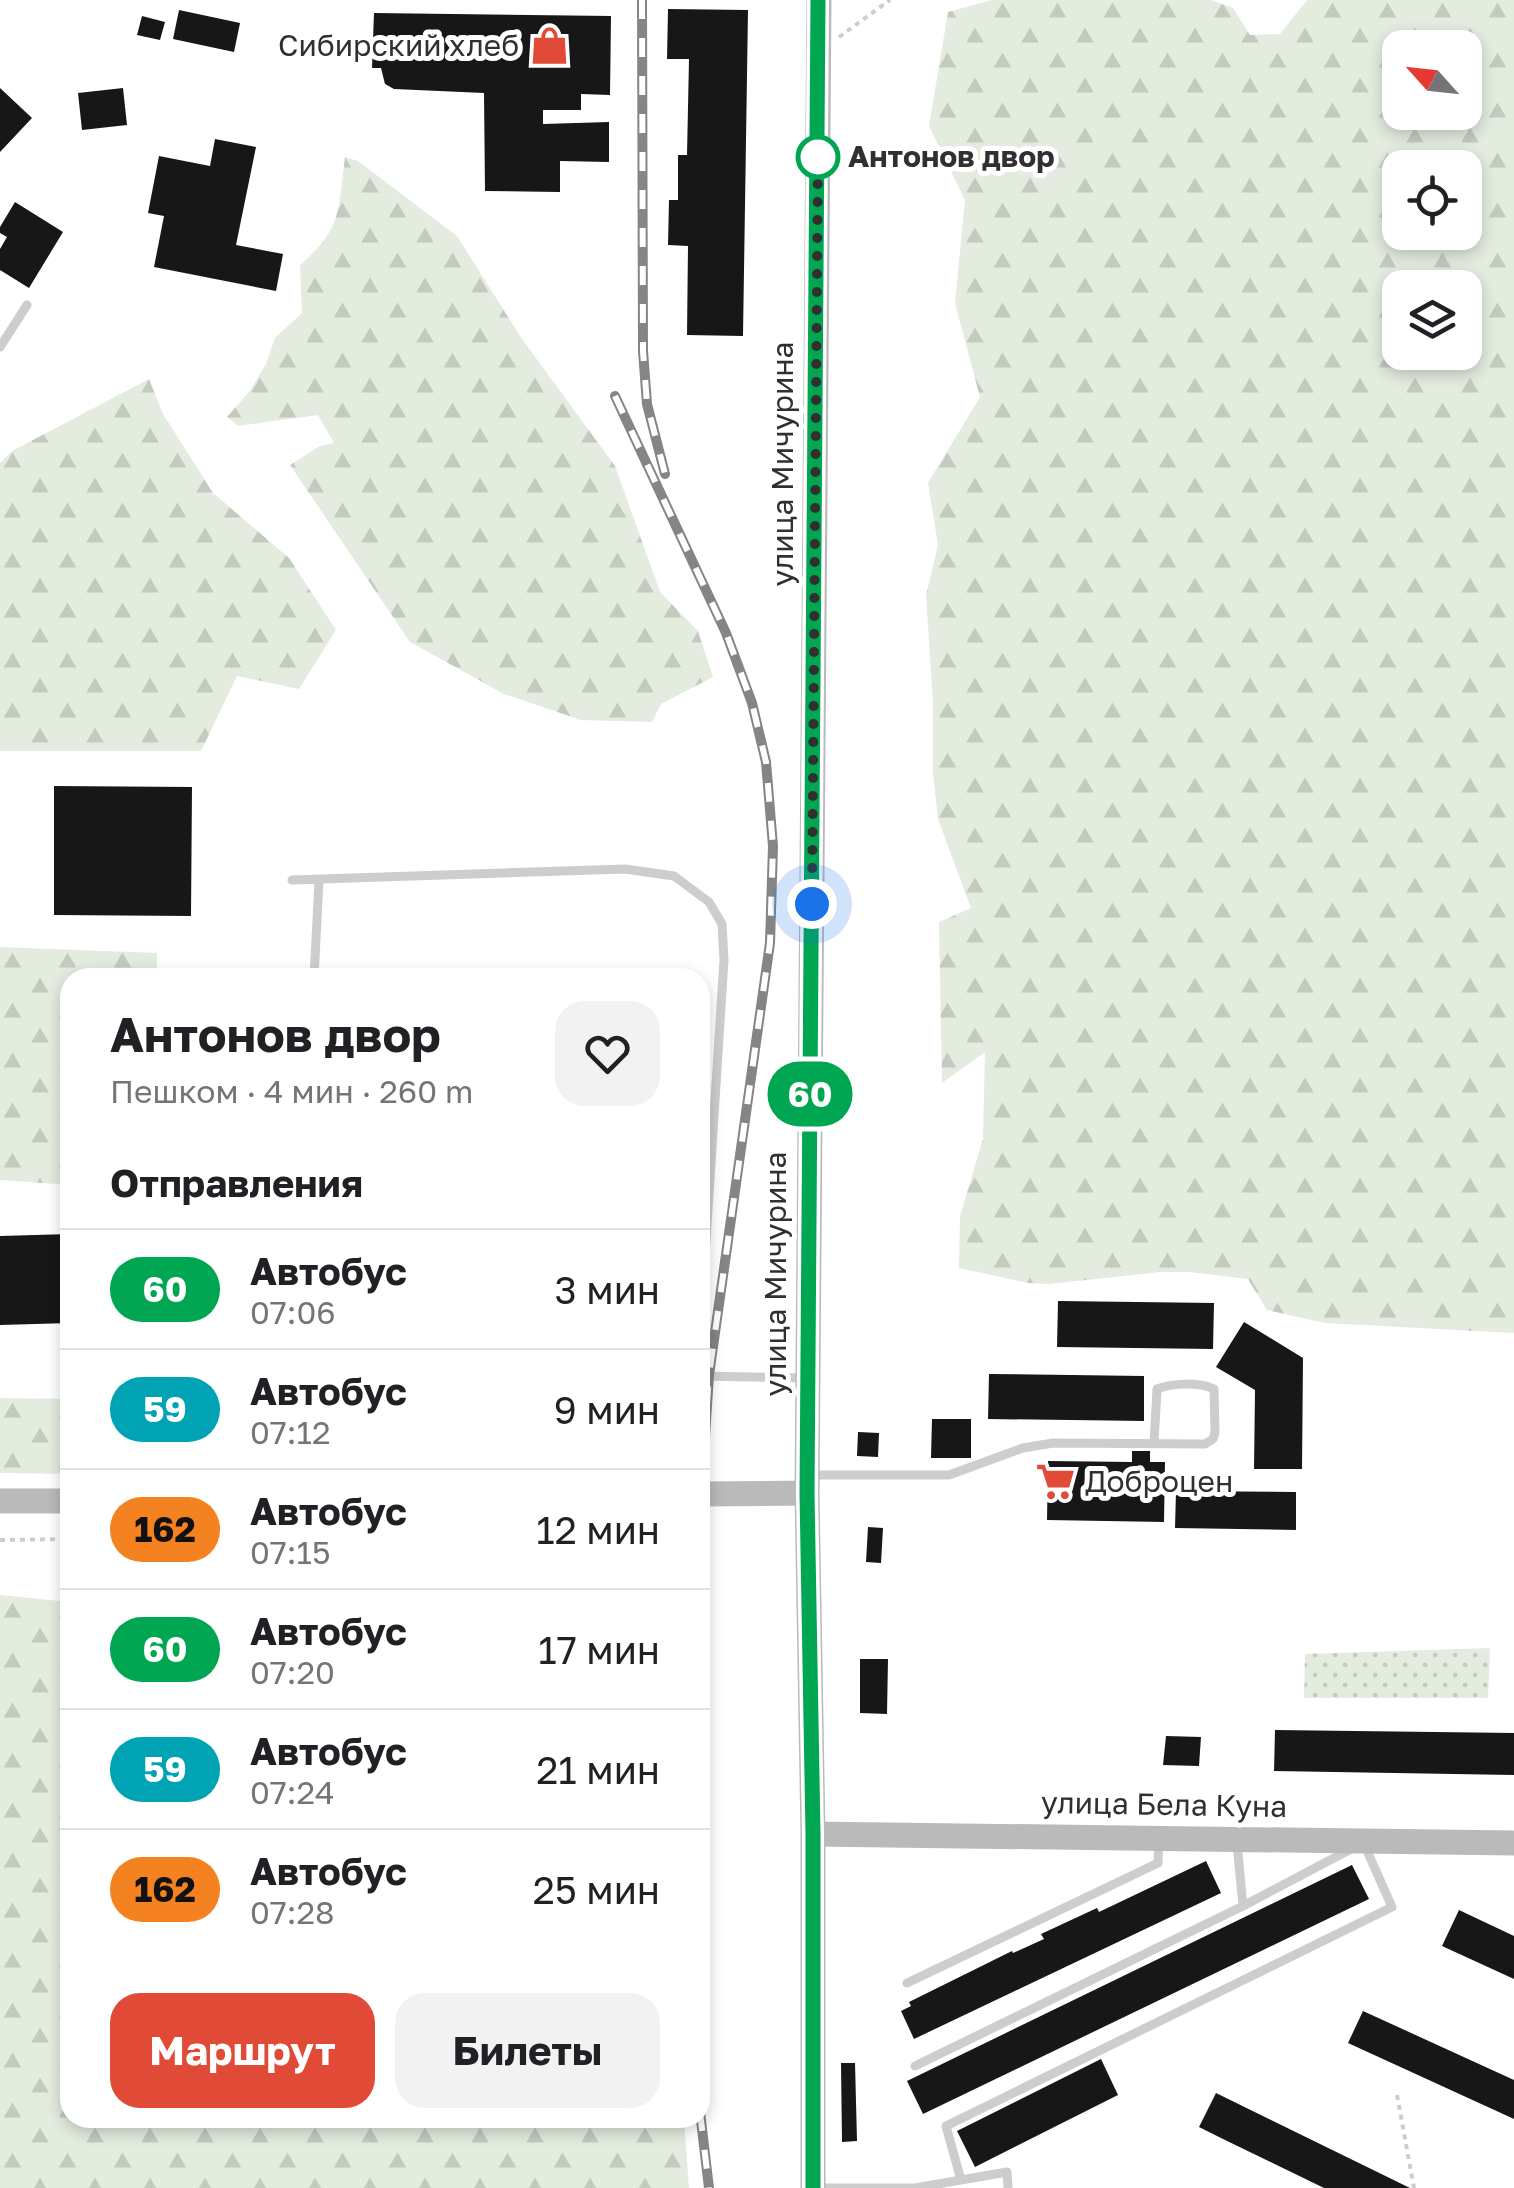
<!DOCTYPE html>
<html lang="ru">
<meta charset="utf-8">
<style>
body{margin:0;font-family:"Golos Text",sans-serif;background:#f2f2f2;color:#202124;height:100vh;display:flex;flex-direction:column;font-size:38px;white-space:nowrap}
*{box-sizing:border-box;margin:0}
p{font-size:32px;color:#757577}
.icon{flex:none;width:55px;height:55px;fill:none;stroke:currentColor;stroke-width:2;stroke-linecap:round;stroke-linejoin:round}
.map{position:relative;flex:1;overflow:hidden}
.sheet{position:absolute;left:60px;top:968px;width:650px;height:1160px;display:flex;flex-direction:column;background:#fff;border-radius:30px;box-shadow:0 5px 15px #0003}
.sheet>*{flex:none}
.badge{padding:0 20px;border-radius:32px;font-size:35px;line-height:65px}
.needle{width:65px;rotate:297deg}
.buttons{position:absolute;left:1382px;top:30px;display:grid;gap:20px}
.buttons a{display:grid;place-items:center;width:100px;height:100px;border-radius:20px;background:#fff;box-shadow:0 5px 15px #0003;font-size:50px}
.you{position:absolute;width:50px;height:50px;margin:-25px;border:8px solid #fff;border-radius:50%;background:#1a73e8;box-shadow:0 0 0 15px #1a73e833}
.map>.badge{position:absolute;translate:-50% -50%;box-shadow:0 0 0 5px #fff}
h2{padding:0 50px;font-size:38px;line-height:90px}
.round{display:grid;place-items:center;flex:none;width:105px;height:105px;border-radius:30px;background:#f2f2f2}
.summary{display:flex;align-items:center;justify-content:space-between;height:170px;padding:0 50px}
h1{font-size:48px;font-weight:700;line-height:75px}
.primary-button{display:flex;gap:20px;margin-top:auto;padding:20px 50px}
.primary-button a{flex:1;height:115px;border-radius:30px;background:#e14a37;color:#fff;font-size:40px;font-weight:700;line-height:115px;text-align:center}
.primary-button a+a{background:#f2f2f2;color:#202124}
ul{padding:0;list-style:none}
li{display:flex;align-items:center;gap:30px;height:120px;padding:0 50px;border-top:2px solid #e0e0e0}
li div{flex:1}
li b{display:block;font-size:38px}
li em{font-style:normal}
li .badge{min-width:110px;font-weight:700;text-align:center}
.map>svg:first-child{display:block}
.green{fill:url(#green-dots)}
.forest{fill:url(#forest-firs);fill-rule:evenodd}
.building{fill:#171717}
.lines{fill:none;stroke-linecap:round;stroke-linejoin:round}
.path{stroke:#cdcdcd;stroke-width:4;stroke-dasharray:5 5;stroke-linecap:butt}
.lane{stroke:#cdcdcd;stroke-width:9}
.secondary{stroke:#bababa;stroke-width:25}
.rail-casing{stroke:#858585;stroke-width:10}
.rail{stroke:#fff;stroke-width:6;stroke-dasharray:19;stroke-linecap:butt}
.line-casing{stroke:#fff;stroke-width:22}
.line{stroke:#00a651;stroke-width:15}
.walk{stroke:#303030;stroke-width:10;stroke-dasharray:0 18}
.stop-dot{fill:#fff;stroke:#00a651;stroke-width:5}
.labels{text-anchor:middle;stroke-width:10;stroke-linejoin:round;paint-order:stroke}
.poi-label{font-size:30px;fill:#303030;stroke:#fff;text-anchor:end}
.stop-label{font-size:30px;font-weight:bold;fill:#303030;stroke:#fff;text-anchor:start}
.street-label{font-size:30px;fill:#303030;stroke:#fff}
</style>
<div class="map">
<svg width="1514" height="2188" viewBox="0 0 1514 2188">
<defs>
<pattern id="green-dots" width="8" height="8" patternUnits="userSpaceOnUse" patternTransform="scale(2.5)"><rect width="8" height="8" fill="#e3ecde"/><path d="M2 2h.1M6 6h.1" fill="none" stroke="#c3cbbf" stroke-width="1.8" stroke-linecap="round"/></pattern>
<pattern id="forest-firs" width="22" height="20" patternUnits="userSpaceOnUse" patternTransform="scale(2.5)"><rect width="22" height="20" fill="#e3ecde"/><path d="M5 1l3.5 6h-7zM16 11l3.5 6h-7z" fill="#c3cbbf"/></pattern>
</defs>
<rect width="100%" height="100%" fill="#fff"/>
<path class="green" d="M1490,1648L1488,1698H1304L1305,1654Z"/>
<path class="forest" d="M992,0H1211L1233,8L1250,35L1280,34L1307,0H1514V1333L1325,1323L1267,1310L1248,1279L1189,1272H1161L1049,1284L1028,1283L959,1268L960,1216L983,1139L985,1052L942,1083L939,922L971,908L938,819L933,774V702L926,595L938,545L928,483L980,397L955,303L965,200L929,126L948,12ZM1400,48H1465V112H1400ZM1400,168H1465V232H1400ZM1400,288H1465V352H1400Z
M345,157L358,161L457,236L522,339L615,466L660,592L698,631L713,677L661,704L652,722L581,720L504,694L410,642L290,465L320,446L334,443L318,415L238,426L227,417L249,392L266,364L275,338L302,313L300,265C343,228 338,210 345,157Z
M149,379L163,414L213,493L289,558L336,630L299,689L237,676L201,751H0V463L12,451Z
M0,947L157,953V977L70,978V1185L0,1180Z
M0,1398L70,1399V1474L0,1473Z
M0,1595L70,1602V2118H684L689,2188H0Z"/>
<path class="building" d="M668,9L748,10L743,336L687,335L688,246L668,245L669,200H678V155H687L689,59H667Z
M179,10L240,23L234,52L173,39Z
M374,13L611,16L610,95L581,94V110H543V124L609,122V162L560,161V192L485,191L484,93L394,89L385,84L381,68H372Z
M142,16L165,22L160,40L137,35Z
M0,88L32,118L0,152Z
M123,88L127,125L82,130L78,93Z
M215,139L256,147L236,245L283,254L276,291L154,267L164,216L148,213L159,156L210,166Z
M15,202L63,232L29,288L0,270V249L7,237L0,233V227Z
M54,786L192,787L191,916L54,915Z
M70,1234V1323L0,1325V1236Z
M1058,1301L1214,1303L1213,1349L1057,1347Z
M1244,1322L1303,1358L1302,1469H1254L1255,1390L1216,1367Z
M989,1374L1144,1376V1421L988,1419Z
M932,1419H971V1458H931Z
M858,1432L879,1433L878,1457L857,1456Z
M1132,1451H1150V1462H1165L1164,1522L1047,1520L1048,1461L1132,1462Z
M1176,1491L1296,1492V1530L1175,1528Z
M868,1527L883,1528L881,1563L866,1562Z
M860,1659H888L887,1714L860,1713Z
M1275,1730L1514,1733V1775L1274,1771Z
M1166,1736L1201,1737L1199,1766L1163,1765Z
M1206,1861L1221,1893L914,2039L901,2011L911,2006L909,2002L1012,1951L1013,1953L1044,1939L1041,1934L1097,1908L1099,1912Z
M1352,1865L1369,1899L923,2114L907,2081Z
M1459,1910L1514,1936V1979L1442,1946Z
M1363,2011L1514,2080V2119L1348,2043Z
M1101,2059L1118,2095L975,2167L957,2131Z
M841,2063H855L857,2141L842,2142Z
M1216,2093L1410,2188H1324L1221,2138L1199,2127Z"/>
<g class="lines">
<path class="path" d="M839,37L890,0
M0,1540L70,1539
M1397,2095L1414,2188"/>
<path class="lane" d="M0,347L27,305
M292,880L625,869L674,876L709,902L722,924L724,960L700,1334
M314,978L319,881
M700,1376L807,1378
M810,1475H949L1023,1448L1053,1443L1205,1444L1213,1439L1215,1433L1214,1389C1199,1382 1172,1383 1157,1389L1154,1443
M1237,1844L1243,1906
M907,1983L1158,1863L1159,1839
M915,2066L1243,1906L1351,1849
M961,2180L946,2126L1392,1907L1364,1844
M815,2188H915L1007,2172L1008,2188"/>
<path class="secondary" d="M700,1494L807,1493
M0,1501H70
M813,1834L1514,1843
M813,2188V1834L807,1493L819,0"/>
<defs>
<path id="rail" d="M642,0L643,351L647,404L665,474
M615,396L726,633L752,703L766,762L773,846L770,943L709,1375L700,1513
M604,976V978
M700,2112L709,2188"/>
</defs>
<use href="#rail" class="rail-casing"/>
<use href="#rail" class="rail"/>
</g>
<g class="lines">
<defs>
<path id="line" d="M813,2188V1834L807,1493L818,0"/>
</defs>
<use href="#line" class="line-casing"/>
<use href="#line" class="line"/>
<path class="walk" d="M812,904L818,153V157"/>
</g>
<defs>
<symbol id="shop-bare" viewBox="-9 -9 18 18"><path d="M-5-2.5h2.3a2.7 3.5 0 0 1 5.4 0H5L5.5 6h-11ZM-1.5-2.5h3a1.5 2.3 0 0 0-3 0Z" fill="#e14a37" stroke="#fff" stroke-width="2.5" paint-order="stroke"/></symbol>
<symbol id="supermarket-bare" viewBox="-9 -9 18 18"><path d="M-6-5.5h2.5l.6 2H6L4.5 2H-2.5L-4.4-4H-6ZM-1.5 3.2a1.3 1.3 0 1 0 .1 0ZM3 3.2a1.3 1.3 0 1 0 .1 0Z" fill="#e14a37" stroke="#fff" stroke-width="2.5" paint-order="stroke"/></symbol>
</defs>
<g fill-rule="evenodd">
<use href="#shop-bare" x="522" y="18" width="55" height="55"/>
<use href="#supermarket-bare" x="1028" y="1454" width="55" height="55"/>
</g>
<circle class="stop-dot" cx="818" cy="157" r="20"/>
<g class="labels">
<g class="poi-label">
<text x="519" y="56">Сибирский хлеб</text>
<text x="1085" y="1492" text-anchor="start">Доброцен</text>
</g>
<g class="stop-label">
<text x="848" y="167">Антонов двор</text>
</g>
<g class="street-label">
<text transform="translate(783 464) rotate(-90)" y="10">улица Мичурина</text>
<text transform="translate(776 1274) rotate(-90)" y="10">улица Мичурина</text>
<text transform="translate(1164 1805) rotate(1)" y="10">улица Бела Куна</text>
</g>
</g>
</svg>
<div class="buttons">
<a><svg class="needle" viewBox="-14 -14 28 28"><path d="M0-13l5 13h-10z" fill="#e53935"/><path d="M0 13l5-13h-10z" fill="#757577"/></svg></a>
<a><svg class="icon" aria-label="locate" viewBox="0 0 24 24"><circle cx="12" cy="12" r="6"/><path d="M12 2v4M12 18v4M2 12h4M18 12h4"/></svg></a>
<a><svg class="icon" aria-label="layers" viewBox="0 0 24 24"><path d="M12 4l9 5-9 5-9-5zM3 14l9 5 9-5"/></svg></a>
</div>
<div class="you" style="left:812px;top:904px"></div>
<b class="badge" style="left:810px;top:1094px;background:#00a651;color:#fff">60</b>
<section class="sheet">
<div class="summary"><div><h1>Антонов двор</h1><p>Пешком · 4 мин · 260 m</p></div><a class="round"><svg class="icon" aria-label="heart" viewBox="0 0 24 24"><path d="M12 20l-8-8c-3-5 5-10 8-4 3-6 11-1 8 4z"/></svg></a></div>
<h2>Отправления</h2>
<ul>
<li><span class="badge" style="background:#00a651;color:#fff">60</span><div><b>Автобус</b><p>07:06</p></div><em>3 мин</em></li>
<li><span class="badge" style="background:#00a3b4;color:#fff">59</span><div><b>Автобус</b><p>07:12</p></div><em>9 мин</em></li>
<li><span class="badge" style="background:#f58220;color:#111">162</span><div><b>Автобус</b><p>07:15</p></div><em>12 мин</em></li>
<li><span class="badge" style="background:#00a651;color:#fff">60</span><div><b>Автобус</b><p>07:20</p></div><em>17 мин</em></li>
<li><span class="badge" style="background:#00a3b4;color:#fff">59</span><div><b>Автобус</b><p>07:24</p></div><em>21 мин</em></li>
<li><span class="badge" style="background:#f58220;color:#111">162</span><div><b>Автобус</b><p>07:28</p></div><em>25 мин</em></li>
</ul>
<div class="primary-button"><a>Маршрут</a><a>Билеты</a></div>
</section>
</div>
